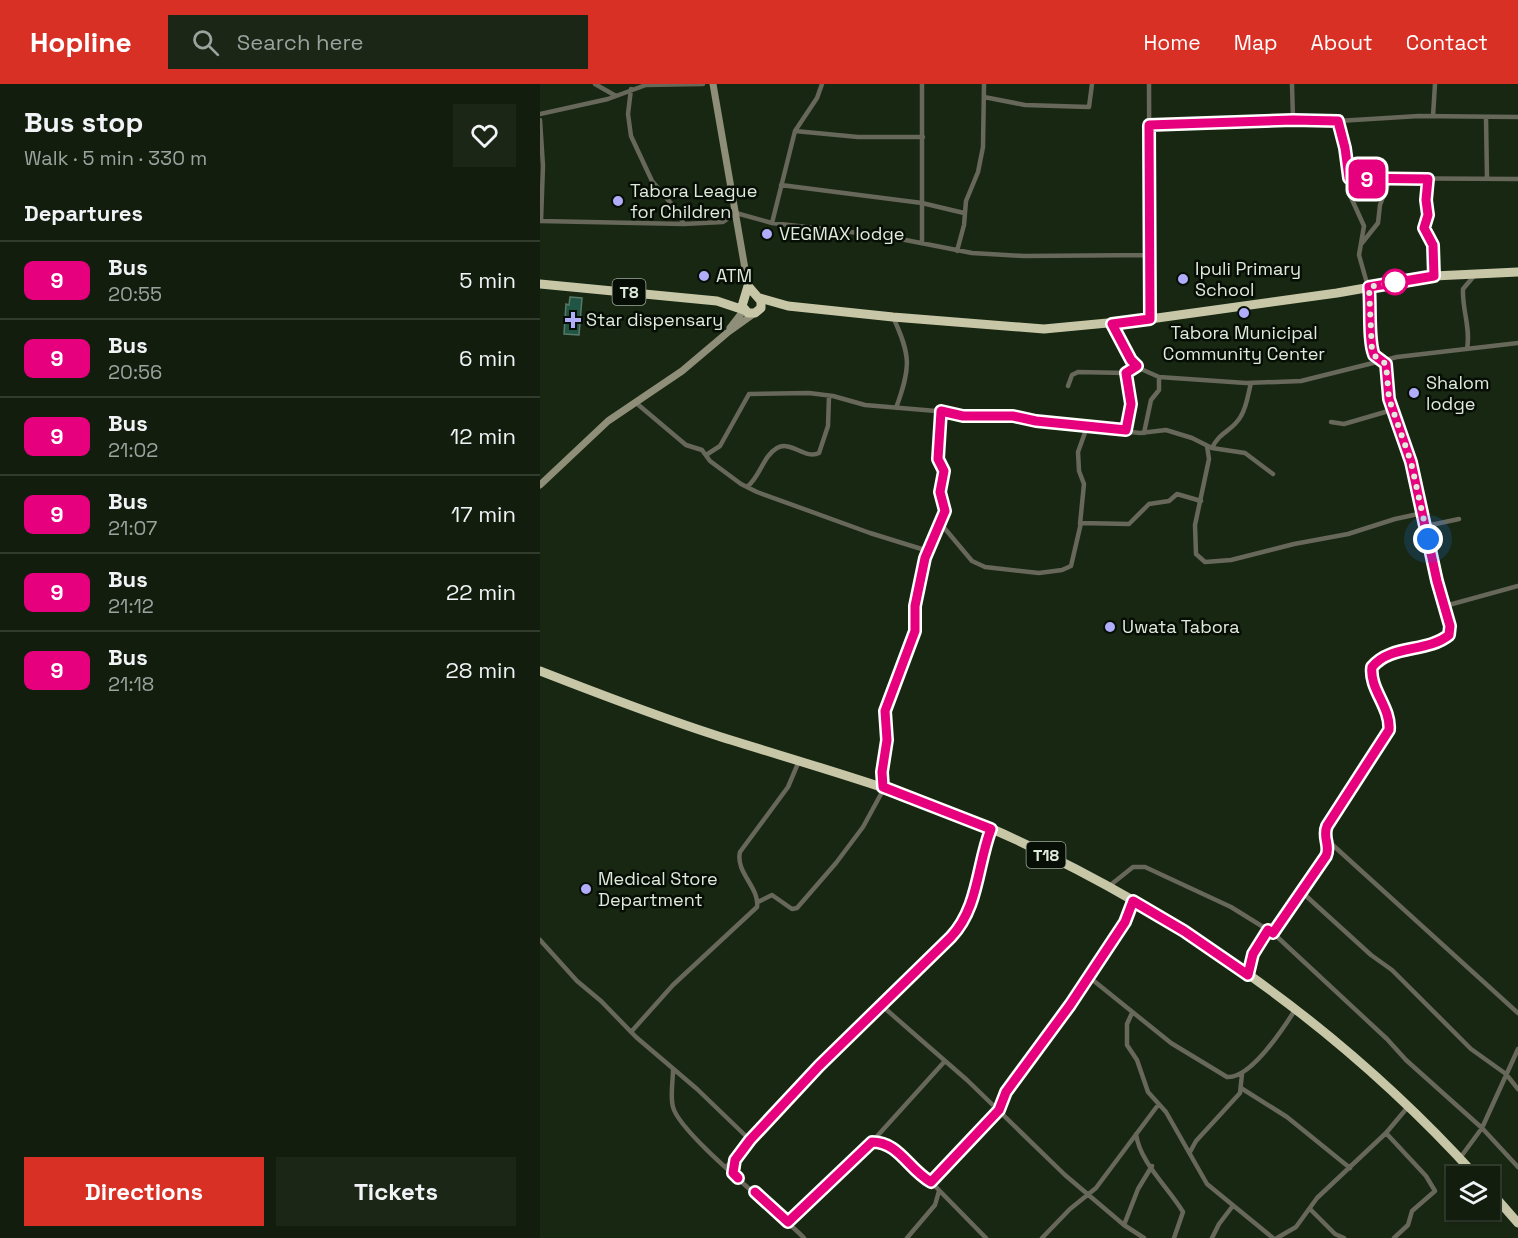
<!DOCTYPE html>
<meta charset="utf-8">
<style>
body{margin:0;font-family:"Space Grotesk",sans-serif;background:#1b2617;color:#f1f3f6;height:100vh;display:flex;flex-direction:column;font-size:22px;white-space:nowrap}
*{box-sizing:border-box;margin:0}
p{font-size:20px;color:#9ca29e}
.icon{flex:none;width:33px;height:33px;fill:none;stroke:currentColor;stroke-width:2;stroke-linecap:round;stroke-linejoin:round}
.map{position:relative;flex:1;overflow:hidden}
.side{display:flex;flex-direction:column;background:#121d0e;width:540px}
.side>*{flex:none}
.badge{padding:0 12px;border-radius:9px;font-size:21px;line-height:39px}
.fabs{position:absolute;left:906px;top:1082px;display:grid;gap:12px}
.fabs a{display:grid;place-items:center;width:54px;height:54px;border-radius:0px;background:#121d0e;box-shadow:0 2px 4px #0004,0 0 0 2px #313b2e;font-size:30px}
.you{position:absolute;width:30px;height:30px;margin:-15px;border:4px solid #fff;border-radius:50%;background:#1a73e8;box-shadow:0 0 0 9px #1a73e833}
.map>.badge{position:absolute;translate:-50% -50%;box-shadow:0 0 0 3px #fff}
h2{padding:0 24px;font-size:22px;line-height:54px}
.round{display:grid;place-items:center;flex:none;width:63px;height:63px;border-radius:0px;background:#1b2617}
.overview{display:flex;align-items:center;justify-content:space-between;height:102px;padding:0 24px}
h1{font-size:28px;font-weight:700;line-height:45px}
.action{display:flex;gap:12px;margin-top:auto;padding:12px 24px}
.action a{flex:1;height:69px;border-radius:0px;background:#d93025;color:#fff;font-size:24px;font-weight:700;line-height:69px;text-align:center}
.action a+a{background:#1b2617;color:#f1f3f6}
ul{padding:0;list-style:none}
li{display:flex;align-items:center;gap:18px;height:78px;padding:0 24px;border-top:2px solid #313b2e}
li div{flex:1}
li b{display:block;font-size:22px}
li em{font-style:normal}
li .badge{min-width:66px;font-weight:700;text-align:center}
header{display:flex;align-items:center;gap:36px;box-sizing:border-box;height:84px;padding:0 30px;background:#d93025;color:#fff}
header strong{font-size:28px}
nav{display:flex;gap:33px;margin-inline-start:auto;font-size:21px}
.search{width:420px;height:54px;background:#1b2617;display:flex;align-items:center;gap:15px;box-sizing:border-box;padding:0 21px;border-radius:0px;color:#9ca29e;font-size:22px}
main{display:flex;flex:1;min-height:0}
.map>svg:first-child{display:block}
.building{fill:#1f5542;stroke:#58786a;stroke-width:1.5}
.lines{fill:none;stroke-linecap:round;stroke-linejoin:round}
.street{stroke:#67675a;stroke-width:4.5}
.secondary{stroke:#8e8e79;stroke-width:7}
.highway{stroke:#c7c7a8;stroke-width:9}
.line-casing{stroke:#fff;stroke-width:14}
.line{stroke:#e6007e;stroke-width:9}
.walk{stroke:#e0eadc;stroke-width:6;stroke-dasharray:0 10.8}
.poi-dot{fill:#b0adfa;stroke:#070e05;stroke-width:2}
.stop-dot{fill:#fff;stroke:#e6007e;stroke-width:3}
.labels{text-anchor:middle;stroke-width:5;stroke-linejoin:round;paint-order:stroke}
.shield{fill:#070e05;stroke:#9fa89c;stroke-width:1.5}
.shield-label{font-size:16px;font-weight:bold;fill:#e0eadc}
.poi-label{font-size:18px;fill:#e0eadc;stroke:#070e05;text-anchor:start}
</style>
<header>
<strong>Hopline</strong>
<div class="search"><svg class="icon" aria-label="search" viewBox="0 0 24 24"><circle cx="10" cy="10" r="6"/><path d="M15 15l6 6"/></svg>Search here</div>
<nav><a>Home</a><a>Map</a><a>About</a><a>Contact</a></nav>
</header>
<main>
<section class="side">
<div class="overview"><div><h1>Bus stop</h1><p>Walk · 5 min · 330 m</p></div><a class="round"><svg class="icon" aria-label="heart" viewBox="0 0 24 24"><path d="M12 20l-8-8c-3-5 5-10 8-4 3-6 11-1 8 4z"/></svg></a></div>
<h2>Departures</h2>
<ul>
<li><span class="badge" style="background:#e6007e;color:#fff">9</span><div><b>Bus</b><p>20:55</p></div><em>5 min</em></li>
<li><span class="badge" style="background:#e6007e;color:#fff">9</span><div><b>Bus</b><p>20:56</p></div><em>6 min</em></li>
<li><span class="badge" style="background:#e6007e;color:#fff">9</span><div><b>Bus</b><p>21:02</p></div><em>12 min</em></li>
<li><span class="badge" style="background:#e6007e;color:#fff">9</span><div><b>Bus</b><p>21:07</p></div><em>17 min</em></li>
<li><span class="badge" style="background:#e6007e;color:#fff">9</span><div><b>Bus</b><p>21:12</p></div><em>22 min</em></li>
<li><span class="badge" style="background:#e6007e;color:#fff">9</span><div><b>Bus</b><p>21:18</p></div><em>28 min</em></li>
</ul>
<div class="action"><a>Directions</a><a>Tickets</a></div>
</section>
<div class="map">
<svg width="978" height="1154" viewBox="0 0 978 1154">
<rect width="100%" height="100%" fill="#182712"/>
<path class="building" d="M30,213L42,214L39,251L24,250L26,220L29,221Z"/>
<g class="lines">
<path class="street" d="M55,0L76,12
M382,0V158
M609,0L610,235
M752,0L753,35
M91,5L88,30L91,52L112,97L134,123L144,140
M444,13L485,21L549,23L552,0
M0,30L68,15L106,1L163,0
M893,32L895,0
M946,33L947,95
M0,36L3,82L1,137
M609,41L753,35L798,37L879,32L978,33
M255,47L318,53H383
M809,94L978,95
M888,95L886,116L888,131L884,143L893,161L894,192
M241,101L382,119L424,129
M0,137L144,140L183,138L196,129L232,139L345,152L432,169L484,172L610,171
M232,139L255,47L277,14L282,0
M822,159L838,139L840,121L850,95
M417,167L424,141L426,117L438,88L443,63L444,0
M353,233C371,272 371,283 356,324
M572,240L591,276L601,285L619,293L706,299L761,297L857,273L978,259
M927,265C931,244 922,226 923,205L934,192
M528,302L532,291L538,288L586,289L597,282
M95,318L146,361L162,366L170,377L201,400L217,408L330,449L388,467
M791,338L804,340L852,326
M586,346L591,320L586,289
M604,349L611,316L619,306V293
M667,362L669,375L655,441L656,470L665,478L691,476L754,460L808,450L855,435L883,429
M672,364C680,347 693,347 701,332C707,322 708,310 711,299
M166,371L180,362L209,310L269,309L293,312L325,321L408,328L423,332H473L496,337L600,349L626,346L652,354L672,364L705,369L733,390
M207,403C220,393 223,372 237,364C251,356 265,376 279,369L288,342L289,312
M401,440L432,477L445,483L499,489L522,486L531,482L541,439L589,440L609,420L629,417L637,410L661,417
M540,440L544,400L539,387L538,368L547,343
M886,442L919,435
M905,522L978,502
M785,754L978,929
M568,803L593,783H605L691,823L733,849L847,955L866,976L942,1044L978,1083
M761,810L787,770L784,753L787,742L848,646C851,623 829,604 832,583C849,562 902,568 910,547L871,378L849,315L846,280L836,273L831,263L830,210L819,171L824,142L809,109L807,76L798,37
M218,818L232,811L252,825L257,824L296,779L323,743L341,710L347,656L346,627L375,547V519L385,474L405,432V423L400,408L404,387L398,378L401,327
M733,849L757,811H765L831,871L852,886L931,965L966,990L978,1005
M0,856L37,897L61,917L96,953L157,1005L210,1056
M708,891L713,870L728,846
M549,893L631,959L687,993C710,995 743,945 755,926
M341,921L427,996L525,1091L584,1141L604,1154
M592,929L587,940V961L597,976L608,1008L626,1028L667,1100L733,1154
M91,948L133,901L217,823C220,804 195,788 200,768L248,703L259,677
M133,986C133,997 130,1012 133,1023C140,1051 239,1128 264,1154
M701,1004L747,1033L810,1084
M846,1049L886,1092L895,1107L872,1127L868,1141L854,1154
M596,1050C600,1079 629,1104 643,1128L634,1154
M332,1058L347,1059L353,1063L371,1084L391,1098L446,1154
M650,1068L656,1057L700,1009L702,990
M920,1074L942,1044L978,965
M185,1083L195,1076L210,1056L279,982L420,843C439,814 439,777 451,745
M391,1098L459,1026L466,1008L530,921L585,838L593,817
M770,1125L795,1150L804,1154
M248,1138C274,1117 294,1090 321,1070L405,977
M584,1141L598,1105L612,1082
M367,1154L395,1121L399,1107
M502,1154L530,1125L556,1104L618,1021
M672,1154L679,1140L692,1123
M737,1154L756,1143L777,1114L846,1049L867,1024"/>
<path class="secondary" d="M173,0L208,202
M190,244L204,226
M0,401L68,337L142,287L187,249L215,229"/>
<path class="highway" d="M0,200L177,217L204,226
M208,202L221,217V224L215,229H208L202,222Z
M220,214L248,222L353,233L504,245L610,235L797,209L894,192L978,188
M0,587C59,610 118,633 178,652C270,681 362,706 450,744C633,824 802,944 936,1092
M950,1107L978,1139"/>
</g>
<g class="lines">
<defs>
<path id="line" d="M198,1094L193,1089L195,1076L210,1056L279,982L411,853C439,823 437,781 451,745L343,703L342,688L347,656L345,627L375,547V522L385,474L405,427L400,408L404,387L398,375L401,327L423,332H473L496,337L586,346L591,320L586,289L597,282L591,276L572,240L610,235L609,41L753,36L798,37L805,64L809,94L888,95L886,116L888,131L884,144L893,161L894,192L829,203C831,222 828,256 834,271L846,280L849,315L871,378L897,497L910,542L909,551C887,569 851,560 832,583C829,605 851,623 849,646L787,742C782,753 791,762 786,772L733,849L728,846L713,870L708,891L644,847L593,817L585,838L530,921L466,1008L459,1026L391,1098C368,1085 359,1058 332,1058L248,1138L215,1108"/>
</defs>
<use href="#line" class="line-casing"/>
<use href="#line" class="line"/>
<path class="walk" d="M855,198L829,203L832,268L836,273L846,280L849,315L871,378L888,455"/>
</g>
<g class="poi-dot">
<circle cx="78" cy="117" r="6"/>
<circle cx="227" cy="150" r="6"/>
<circle cx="164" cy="192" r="6"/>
<circle cx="643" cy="195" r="6"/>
<circle cx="704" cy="229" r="6"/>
<path d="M30 227h6v6h6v6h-6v6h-6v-6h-6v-6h6z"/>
<circle cx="874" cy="309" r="6"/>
<circle cx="570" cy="543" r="6"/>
<circle cx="46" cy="805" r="6"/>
</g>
<circle class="stop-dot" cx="855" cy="198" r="12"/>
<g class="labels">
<g class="shield">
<rect x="72.5" y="195" width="33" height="26" rx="4.5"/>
<rect x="486.5" y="758" width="39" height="26" rx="4.5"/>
</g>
<g class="shield-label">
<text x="89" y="214">T8</text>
<text x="506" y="777">T18</text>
</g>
<g class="poi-label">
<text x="90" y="113">Tabora League<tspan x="90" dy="21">for Children</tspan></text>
<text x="239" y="156">VEGMAX lodge</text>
<text x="655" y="191">Ipuli Primary<tspan x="655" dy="21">School</tspan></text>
<text x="176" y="198">ATM</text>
<text x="46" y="242">Star dispensary</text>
<text x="704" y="255" text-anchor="middle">Tabora Municipal<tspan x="704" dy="21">Community Center</tspan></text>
<text x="886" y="305">Shalom<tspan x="886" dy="21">lodge</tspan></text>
<text x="582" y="549">Uwata Tabora</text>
<text x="58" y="801">Medical Store<tspan x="58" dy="21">Department</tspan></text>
</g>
</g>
</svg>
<div class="fabs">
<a><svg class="icon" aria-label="layers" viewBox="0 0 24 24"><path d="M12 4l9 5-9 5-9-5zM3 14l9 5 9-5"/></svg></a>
</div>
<div class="you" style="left:888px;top:455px"></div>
<b class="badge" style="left:827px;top:95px;background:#e6007e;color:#fff">9</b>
</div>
</main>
